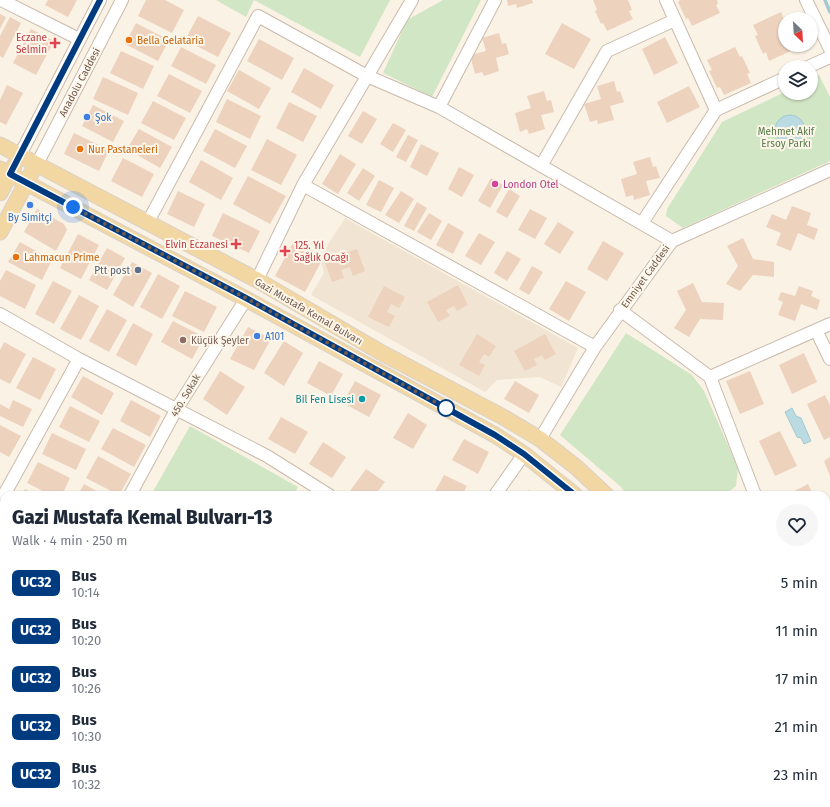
<!DOCTYPE html>
<meta charset="utf-8">
<style>
body{margin:0;font-family:"Fira Sans",sans-serif;background:#f6f6f7;color:#1f2937;height:100vh;display:flex;flex-direction:column;font-size:15px;white-space:nowrap}
*{box-sizing:border-box;margin:0}
p{font-size:13px;color:#747a83}
.icon{flex:none;width:22px;height:22px;fill:none;stroke:currentColor;stroke-width:2;stroke-linecap:round;stroke-linejoin:round}
.map{position:relative;flex:1;overflow:hidden}
.panel{position:absolute;left:0px;top:491px;width:830px;height:316px;display:flex;flex-direction:column;background:#fff;border-radius:12px 12px 0 0;box-shadow:0 1px 3px #0004}
.panel>*{flex:none}
.badge{padding:0 8px;border-radius:6px;font-size:14px;line-height:26px}
.needle{width:26px;rotate:155deg}
.controls{position:absolute;left:778px;top:12px;display:grid;gap:8px}
.controls a{display:grid;place-items:center;width:40px;height:40px;border-radius:50%;background:#fff;box-shadow:0 1px 3px #0004;font-size:20px}
.you{position:absolute;width:20px;height:20px;margin:-10px;border:3px solid #fff;border-radius:50%;background:#1a73e8;box-shadow:0 0 0 6px #1a73e833}
.map>.badge{position:absolute;translate:-50% -50%;box-shadow:0 0 0 2px #fff}
.round{display:grid;place-items:center;flex:none;width:42px;height:42px;border-radius:21px;background:#f6f6f7}
.summary{display:flex;align-items:center;justify-content:space-between;height:68px;padding:0 12px}
h1{font-size:19px;font-weight:800;line-height:30px}
ul{padding:0;list-style:none}
li{display:flex;align-items:center;gap:12px;height:48px;padding:0 12px}
li div{flex:1}
li b{display:block;font-size:15px}
li em{font-style:normal}
li .badge{min-width:44px;font-weight:700;text-align:center}
.map>svg:first-child{display:block}
.residential{fill:#f1e4d3}
.green{fill:#d1e6c4}
.water{fill:#badbe1;stroke:#a2cad2}
.lines{fill:none;stroke-linecap:round;stroke-linejoin:round}
.stream{stroke:#a2cad2;stroke-width:3.5}
.building{fill:#edd2be}
.minor-casing{stroke:#cabaab;stroke-width:14}
.major-casing{stroke:#d7d1cd;stroke-width:17}
.minor{stroke:#fff;stroke-width:12}
.major{stroke:#f3d7a2;stroke-width:15}
.line-casing{stroke:#fff;stroke-width:9}
.line{stroke:#003b80;stroke-width:6}
.walk{stroke:#705a4c;stroke-width:4;stroke-dasharray:0 7.2}
.food-dot{fill:#e8710a;stroke:#fdf6ea;stroke-width:1.5}
.health-dot{fill:#e0444e;stroke:#fdf6ea;stroke-width:1.5}
.shop-dot{fill:#3f7fe0;stroke:#fdf6ea;stroke-width:1.5}
.hotel-dot{fill:#d1479c;stroke:#fdf6ea;stroke-width:1.5}
.service-dot{fill:#5c6f8a;stroke:#fdf6ea;stroke-width:1.5}
.education-dot{fill:#8d6e63;stroke:#fdf6ea;stroke-width:1.5}
.culture-dot{fill:#0f9aa8;stroke:#fdf6ea;stroke-width:1.5}
.stop-dot{fill:#fff;stroke:#003b80;stroke-width:2}
.labels{text-anchor:middle;stroke-width:4;stroke-linejoin:round;paint-order:stroke}
.health-label{font-size:10px;fill:#be3a42;stroke:#fdf6ea;text-anchor:end}
.food-label{font-size:10px;fill:#c56008;stroke:#fdf6ea;text-anchor:start}
.street-label{font-size:10px;fill:#705a4c;stroke:#fdf6ea}
.shop-label{font-size:10px;fill:#366cbe;stroke:#fdf6ea;text-anchor:start}
.park-label{font-size:10px;fill:#557a48;stroke:#fdf6ea}
.hotel-label{font-size:10px;fill:#b23c85;stroke:#fdf6ea;text-anchor:start}
.service-label{font-size:10px;fill:#4e5e75;stroke:#fdf6ea;text-anchor:end}
.education-label{font-size:10px;fill:#785e54;stroke:#fdf6ea;text-anchor:start}
.culture-label{font-size:10px;fill:#0d838f;stroke:#fdf6ea;text-anchor:end}
</style>
<div class="map">
<svg width="830" height="807" viewBox="0 0 830 807">
<rect width="100%" height="100%" fill="#faf2e4"/>
<path class="residential" d="M345,218L578,348L561,387L540,377L497,380L485,392L311,295L324,273L320,257Z"/>
<path class="green" d="M216,0H390L360,57L254,0L246,17Z
M443,0H481L432,97L383,73L407,20Z
M819,75L830,97V161L683,228L666,216L667,209L722,122L785,92V93H811V79Z
M626,333L692,375L704,391L738,468L736,486L725,495H627L620,486L560,435Z
M190,426L298,487L294,495H151Z
M830,731V807H812L810,803H826V734Z
M0,775L4,777V803H51L59,807H0Z
M311,803H393L399,807H309Z"/>
<path class="water" d="M775 130a15 15 0 1 1 30 0a15 15 0 1 1-30 0Z
M792,408L796,416L801,418L811,441L804,444L801,438L797,437L785,412Z"/>
<g class="lines">
<path class="stream" d="M825,0L830,12"/>
</g>
<path class="building" d="M48,0H77L68,17L45,5Z
M146,0H165L184,10L172,33L138,16Z
M507,0H532L533,3L517,8L516,4L508,6Z
M593,0H628L632,10L629,11L633,19L607,31L603,23L601,24L595,11L597,10Z
M680,0H717L718,4L716,5L720,13L692,26L688,18L686,19L678,2Z
M781,12L785,22V45H796L797,48L769,61L766,52L763,54L755,36L758,35L753,25Z
M0,14L6,17L0,29Z
M198,16L231,33L218,57L185,40Z
M10,17L21,23L3,58L0,56V36Z
M136,23L169,40L158,61L125,44Z
M562,23L591,39L574,69L545,54Z
M31,29L54,41L36,75L13,63Z
M499,33L502,44L506,43L509,54L496,58L499,71L484,76L482,72L475,74L470,55L486,51L482,38Z
M665,37L678,63L654,75L642,49Z
M259,39L294,58L282,80L247,61Z
M181,47L216,65L206,84L171,66Z
M735,47L740,57L742,56L750,73L747,74L751,83L724,95L720,87L717,88L709,71L712,70L707,60Z
M121,51L154,66L143,89L110,73Z
M304,68L334,85L321,109L291,92Z
M239,70L271,88L259,109L227,91Z
M169,74L202,91L190,113L157,96Z
M103,77L138,93L128,115L93,99Z
M614,81L617,92L620,91L624,102L610,106L614,120L598,124L597,120L590,122L584,104L601,99L597,86Z
M7,85L23,93L6,125L0,122V100Z
M689,86L700,107L667,123L657,102Z
M544,91L547,101L551,100L554,112L541,115L545,129L529,134L527,129L520,132L515,113L531,108L527,96Z
M227,99L261,116L250,139L216,122Z
M153,101L186,118L174,140L141,123Z
M289,102L317,116L303,142L276,128Z
M93,105L124,121L113,142L82,126Z
M363,111L377,119L362,144L348,136Z
M393,123L406,130L393,152L380,144Z
M139,129L172,147L160,168L127,149Z
M215,129L247,146L235,168L203,151Z
M74,133L109,150L99,171L64,154Z
M408,135L418,140L406,162L396,157Z
M267,139L297,155L281,185L251,170Z
M421,144L439,153L427,176L410,167Z
M340,154L356,164L338,194L322,184Z
M650,157L653,167L656,166L660,178L646,181L650,195L634,200L633,195L626,197L621,179L637,174L633,162Z
M123,158L154,174L142,197L111,181Z
M201,160L233,178L221,200L189,182Z
M459,167L474,175L462,197L448,189Z
M363,168L375,176L359,201L347,193Z
M248,176L286,196L270,224L233,204Z
M491,178L503,185L490,208L478,201Z
M379,180L394,188L381,212L366,205Z
M509,189L520,196L507,218L496,212Z
M178,191L205,204L194,227L167,214Z
M401,191L414,199L399,223L385,215Z
M417,202L427,208L414,231L404,226Z
M792,206L811,213L807,225L818,229L814,240L798,233L791,251L776,245L781,233L766,227L772,214L786,220Z
M37,209L64,224L67,230L56,251L24,232Z
M530,209L547,218L535,239L518,230Z
M223,213L260,231L249,253L212,236Z
M429,213L442,221L431,240L417,232Z
M558,222L574,232L560,254L544,244Z
M448,223L464,232L453,254L436,245Z
M479,233L495,242L481,265L465,256Z
M78,234L99,245L81,279L60,268Z
M743,238L753,259L774,262V277L753,275L740,291L726,284L738,266L727,246Z
M294,241L317,254L320,264L305,292L275,276Z
M603,241L624,253L607,281L587,269Z
M20,242L52,260L42,280L8,262Z
M107,248L125,258L107,290L89,280Z
M357,249L365,271L353,276L350,267L341,270L344,278L332,282L324,260Z
M507,251L521,259L507,281L494,273Z
M132,262L152,273L133,307L113,295Z
M532,266L543,272L529,295L519,289Z
M6,270L36,285L25,309L0,296V281Z
M158,274L180,286L162,319L140,307Z
M53,281L72,291L54,324L35,314Z
M566,281L586,292L569,321L549,309Z
M693,283L702,302L724,303L723,320L700,319L689,337L674,328L686,310L677,291Z
M458,285L468,305L457,311L454,306L446,310L450,316L438,322L427,302Z
M384,286L405,297L399,308L391,304L387,312L395,316L389,327L368,317Z
M799,286L813,291L811,296L820,300L817,310L801,304L795,321L778,315L783,302L778,300L781,292L795,296Z
M185,291L217,307L204,332L172,316Z
M79,295L99,306L81,340L60,329Z
M107,309L127,320L109,352L89,341Z
M173,321L204,337L192,359L161,342Z
M133,323L153,334L136,366L116,355Z
M248,327L271,339L254,370L230,359Z
M477,334L496,346L489,357L484,354L479,362L485,365L479,376L459,365Z
M545,334L556,354L545,360L542,355L534,359L537,365L525,371L514,351Z
M284,341L303,353L284,386L264,373Z
M4,342L26,354L10,384L0,379V350Z
M804,353L817,382L792,394L779,365Z
M33,357L56,369L40,400L16,388Z
M319,361L343,374L331,396L307,383Z
M220,371L245,387L227,415L203,399Z
M750,371L764,404L740,414L726,381Z
M83,376L114,393L102,415L71,397Z
M355,381L381,395L369,417L343,403Z
M515,381L539,395L529,413L504,399Z
M825,395L830,405V437L824,440L807,404Z
M13,400L32,409L23,427L0,416V404L9,409Z
M131,400L161,416L150,437L120,421Z
M70,406L100,421L89,442L59,427Z
M408,413L427,425L413,449L393,438Z
M281,417L308,432L295,454L268,439Z
M0,425L21,436L9,457L0,452Z
M113,428L146,445L134,467L101,449Z
M780,431L797,466L775,476L759,441Z
M52,433L86,449L76,470L42,454Z
M464,439L489,452L478,474L452,460Z
M323,442L346,457L332,478L309,464Z
M98,456L131,474L119,495L86,478Z
M830,457V476L824,461Z
M38,462L70,478L62,495H51L27,483Z
M366,469L385,482L375,495H355L350,491Z
M444,475L467,486L462,495H433Z
M84,484L104,495H78Z
M808,484L813,495H787Z
M25,489L36,495H22Z
M529,490L535,495H524Z
M0,588L4,591L2,613L0,612Z
M826,621L830,628V639L826,641Z
M830,653V683L826,677V655Z
M0,659L4,661V690L0,687Z
M0,699L4,701L0,711Z
M154,803H174L171,807H154Z
M230,803H232L234,807H220Z
M469,803H499L496,807H475Z
M508,803H527L533,807H505Z
M553,803H579L576,807H559Z
M591,803H613L619,807H588Z
M660,803H675L670,807H666Z"/>
<g class="lines">
<defs>
<path id="minor" d="M1,0L79,39
M666,0L716,110
M806,0L830,49
M808,67L830,57
M439,107L495,0
M20,155L100,0
M37,164L122,0
M541,166L607,51L675,20
M303,185L595,347
M148,222L258,16L367,76L439,107L672,241
M642,223L716,110L785,78
M257,280L303,185L412,0
M620,310L710,377L755,495
M0,314L79,359L267,456L329,495
M816,330L830,359
M710,377L830,324
M540,439L595,347L672,241L830,170
M4,495L79,359
M130,495L176,410L246,299
M495,495L524,454
M826,545L830,542
M0,562L4,564
M826,585L830,591
M826,710L830,707
M0,736L4,729
M440,803L446,807
M637,803L643,807
M120,807L122,803
M282,807L285,803
M706,807L711,803"/>
<path id="major" d="M0,145L257,280L382,353L503,417L540,439L576,467L606,495
M0,169L246,299L495,435L524,454L575,495
M0,193L14,166
M0,232L31,174
M763,803L765,807
M786,803L789,807"/>
</defs>
<use href="#minor" class="minor-casing"/>
<use href="#major" class="major-casing"/>
<use href="#minor" class="minor"/>
<use href="#major" class="major"/>
</g>
<g class="lines">
<defs>
<path id="line" d="M100,0L10,174L246,298L495,435L524,454L575,495"/>
</defs>
<use href="#line" class="line-casing"/>
<use href="#line" class="line"/>
<path class="walk" d="M73,207L246,298L446,408"/>
</g>
<g class="food-dot">
<circle cx="129" cy="40" r="4"/>
<circle cx="80" cy="149" r="4"/>
<circle cx="16" cy="257" r="4"/>
</g>
<g class="health-dot">
<path d="M53 37h4v4h4v4h-4v4h-4v-4h-4v-4h4z"/>
<path d="M234 238h4v4h4v4h-4v4h-4v-4h-4v-4h4z"/>
<path d="M283 245h4v4h4v4h-4v4h-4v-4h-4v-4h4z"/>
</g>
<g class="shop-dot">
<circle cx="87" cy="117" r="4"/>
<circle cx="30" cy="205" r="4"/>
<circle cx="257" cy="336" r="4"/>
</g>
<circle class="hotel-dot" cx="495" cy="184" r="4"/>
<circle class="service-dot" cx="138" cy="270" r="4"/>
<circle class="education-dot" cx="183" cy="340" r="4"/>
<circle class="culture-dot" cx="362" cy="399" r="4"/>
<circle class="stop-dot" cx="446" cy="408" r="8"/>
<g class="labels">
<g class="health-label">
<text x="47" y="41">Eczane<tspan x="47" dy="12">Selmin</tspan></text>
<text x="228" y="248">Elvin Eczanesi</text>
<text x="294" y="249" text-anchor="start">125. Yıl<tspan x="294" dy="12">Sağlık Ocağı</tspan></text>
</g>
<g class="food-label">
<text x="137" y="44">Bella Gelataria</text>
<text x="88" y="153">Nur Pastaneleri</text>
<text x="24" y="261">Lahmacun Prime</text>
</g>
<g class="street-label">
<text transform="translate(79 82) rotate(-62)" y="4">Anadolu Caddesi</text>
<text transform="translate(645 276) rotate(-54)" y="4">Emniyet Caddesi</text>
<text transform="translate(309 311) rotate(30)" y="4">Gazi Mustafa Kemal Bulvarı</text>
<text transform="translate(185 395) rotate(-59)" y="4">450. Sokak</text>
</g>
<g class="shop-label">
<text x="95" y="121">Şok</text>
<text x="30" y="221" text-anchor="middle">By Simitçi</text>
<text x="265" y="340">A101</text>
</g>
<g class="park-label">
<text x="786" y="135">Mehmet Akif<tspan x="786" dy="12">Ersoy Parkı</tspan></text>
</g>
<g class="hotel-label">
<text x="503" y="188">London Otel</text>
</g>
<g class="service-label">
<text x="130" y="274">Ptt post</text>
</g>
<g class="education-label">
<text x="191" y="344">Küçük Şeyler</text>
</g>
<g class="culture-label">
<text x="354" y="403">Bil Fen Lisesi</text>
</g>
</g>
</svg>
<div class="controls">
<a><svg class="needle" viewBox="-14 -14 28 28"><path d="M0-13l5 13h-10z" fill="#e53935"/><path d="M0 13l5-13h-10z" fill="#747a83"/></svg></a>
<a><svg class="icon" aria-label="layers" viewBox="0 0 24 24"><path d="M12 4l9 5-9 5-9-5zM3 14l9 5 9-5"/></svg></a>
</div>
<div class="you" style="left:73px;top:207px"></div>
<section class="panel">
<div class="summary"><div><h1>Gazi Mustafa Kemal Bulvarı-13</h1><p>Walk · 4 min · 250 m</p></div><a class="round"><svg class="icon" aria-label="heart" viewBox="0 0 24 24"><path d="M12 20l-8-8c-3-5 5-10 8-4 3-6 11-1 8 4z"/></svg></a></div>
<ul>
<li><span class="badge" style="background:#003b80;color:#fff">UC32</span><div><b>Bus</b><p>10:14</p></div><em>5 min</em></li>
<li><span class="badge" style="background:#003b80;color:#fff">UC32</span><div><b>Bus</b><p>10:20</p></div><em>11 min</em></li>
<li><span class="badge" style="background:#003b80;color:#fff">UC32</span><div><b>Bus</b><p>10:26</p></div><em>17 min</em></li>
<li><span class="badge" style="background:#003b80;color:#fff">UC32</span><div><b>Bus</b><p>10:30</p></div><em>21 min</em></li>
<li><span class="badge" style="background:#003b80;color:#fff">UC32</span><div><b>Bus</b><p>10:32</p></div><em>23 min</em></li>
</ul>
</section>
</div>
